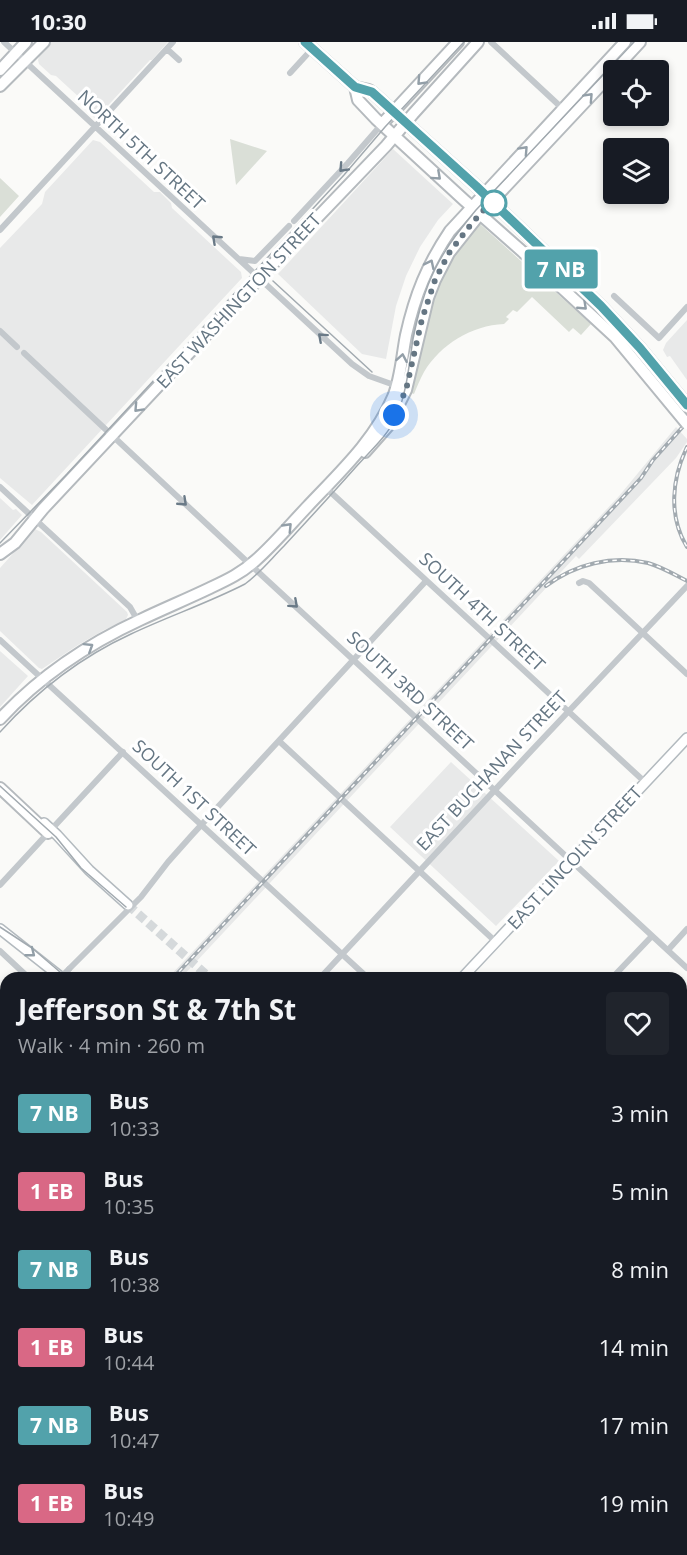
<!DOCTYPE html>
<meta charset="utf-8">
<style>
body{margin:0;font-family:"Open Sans",sans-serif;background:#20242c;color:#f1f3f6;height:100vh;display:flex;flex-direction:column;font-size:22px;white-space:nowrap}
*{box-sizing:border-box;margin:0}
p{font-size:20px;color:#9ea1a6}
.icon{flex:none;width:33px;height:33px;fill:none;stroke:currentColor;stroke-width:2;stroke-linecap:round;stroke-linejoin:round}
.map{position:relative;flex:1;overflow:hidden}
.sheet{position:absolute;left:0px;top:930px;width:687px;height:584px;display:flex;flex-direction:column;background:#171b24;border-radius:18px 18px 0 0;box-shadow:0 3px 9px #0003}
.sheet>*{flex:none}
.badge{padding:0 12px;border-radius:4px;font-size:21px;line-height:39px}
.fabs{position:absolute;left:603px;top:18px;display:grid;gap:12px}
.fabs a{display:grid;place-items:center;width:66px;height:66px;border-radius:6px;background:#171b24;box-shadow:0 3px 9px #0003;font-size:30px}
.you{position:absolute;width:30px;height:30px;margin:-15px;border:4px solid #fff;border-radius:50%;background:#1a73e8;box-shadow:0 0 0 9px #1a73e833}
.map>.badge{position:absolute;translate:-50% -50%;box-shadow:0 0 0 3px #fff}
.round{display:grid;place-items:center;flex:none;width:63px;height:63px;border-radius:6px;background:#20242c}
.headline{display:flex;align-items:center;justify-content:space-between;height:102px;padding:0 18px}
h1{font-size:28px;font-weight:700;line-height:45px}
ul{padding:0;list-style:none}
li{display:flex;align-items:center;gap:18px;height:78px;padding:0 18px}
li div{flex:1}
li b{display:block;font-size:22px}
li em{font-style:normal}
li .badge{min-width:66px;font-weight:700;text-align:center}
.status{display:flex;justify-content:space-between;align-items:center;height:42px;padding:0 30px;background:#171b24;direction:ltr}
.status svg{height:16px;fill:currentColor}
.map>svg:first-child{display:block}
.built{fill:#e8e9e9}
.green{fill:#dadfd7}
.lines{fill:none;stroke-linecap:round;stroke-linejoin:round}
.secondary-tunnel{stroke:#d5d9db;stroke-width:9;stroke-dasharray:9 4.5;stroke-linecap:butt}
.secondary-casing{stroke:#b3babf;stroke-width:12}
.primary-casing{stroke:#b5babe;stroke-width:14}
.minor{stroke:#c3c8cc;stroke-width:6}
.secondary{stroke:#fff;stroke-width:9}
.primary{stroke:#fff;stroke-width:10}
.tram{stroke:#a2aab0;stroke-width:1.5}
.rail-casing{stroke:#a2aab0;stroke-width:4}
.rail{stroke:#fff;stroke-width:1.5;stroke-dasharray:4.5;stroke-linecap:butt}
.primary-bridge-casing{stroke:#b5babe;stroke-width:14;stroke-linecap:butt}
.minor-bridge{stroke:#c3c8cc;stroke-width:6}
.primary-bridge{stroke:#fff;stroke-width:10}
.oneway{stroke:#939fa8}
.oneway2{stroke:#6a7a87}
.line-casing{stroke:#fff;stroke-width:14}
.line{stroke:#52a2ab;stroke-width:9}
.walk{stroke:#657683;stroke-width:6;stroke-dasharray:0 10.8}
.stop-dot{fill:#fff;stroke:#52a2ab;stroke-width:3}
.labels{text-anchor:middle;stroke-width:6;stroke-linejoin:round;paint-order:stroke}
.street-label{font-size:18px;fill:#657683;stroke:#fff}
</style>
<div class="status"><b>10:30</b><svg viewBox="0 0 49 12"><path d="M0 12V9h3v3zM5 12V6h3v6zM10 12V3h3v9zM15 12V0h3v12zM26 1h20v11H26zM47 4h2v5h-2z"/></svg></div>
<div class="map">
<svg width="687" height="1513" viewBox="0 0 687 1513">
<rect width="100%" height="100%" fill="#fafaf8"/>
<path class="built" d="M50,0H168L152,18H150L101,71L102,73L96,77L91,73V71L83,63L81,57L56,34L51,33L39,22L38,18L40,11Z
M93,98L100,100L154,150H160L171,161L172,166L241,230L242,236L32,463L0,436V206L42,162L45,150Z
M393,107L453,162L438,178L420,205L406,234L396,264L386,317L362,312L278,232Z
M687,278V338L670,314L667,315L663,308L666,301Z
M676,385L687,397V400L676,416L579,517L576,514L181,936H168L619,454Z
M0,456L13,468L16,467L22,473L0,498Z
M35,487L41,490L127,570L128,573L125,579L104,588L78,603L42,627L39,626L0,589V526Z
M0,609L28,634L0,665Z
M451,720L559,819L496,884L390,785Z"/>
<path class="green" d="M230,97L267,109L236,143Z
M0,136L19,154L0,175Z
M480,182L591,282L581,293L573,286L569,290L532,255L517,270L513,268L506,275L509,277L504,282C472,283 440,303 424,330C420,337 417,345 414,352L409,350L431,257L451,213L476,184Z"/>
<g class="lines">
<path class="secondary-tunnel" d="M128,863L210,936"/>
<defs>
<path id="secondary" d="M44,781L57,793L89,828L128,863
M0,887L62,936
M462,936L687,696
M681,1373L687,1379
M681,1391L687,1397
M0,1435L6,1426
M681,1476L687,1468
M681,1490L687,1487
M649,1513L655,1508"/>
<path id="primary" d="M305,0L355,45L369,48L372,50L476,144L601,264L640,306L687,363
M0,28L26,0
M614,28L640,0
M0,44L44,0
M355,45L358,58L376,77L464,158L524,211
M382,82L458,0
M365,410L388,384L406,348L428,256L435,238L449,211L480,172L614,29
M0,512L15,501L43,467L268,227L386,104L413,72L478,0
M0,677C39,635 88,602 140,578C163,567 187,557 210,546C227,538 242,531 256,518C274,502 290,483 307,465C338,432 375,398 393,355C401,336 402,313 406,293C415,253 427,223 450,189L625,0
M0,746L48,791"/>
</defs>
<use href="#secondary" class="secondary-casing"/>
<use href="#primary" class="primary-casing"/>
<path class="minor" d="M4,0L352,322L369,334L397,344
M491,0L562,66
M167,7L179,18
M290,31L312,7
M294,179L348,121L382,82
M0,188L173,0
M239,217L255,219L289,184
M614,254L659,296L687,265
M0,289L17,305
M24,311L242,515L687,926
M0,445L130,565L138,579
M325,445L646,741
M579,541L583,539L589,541L687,632
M0,598L368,936
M279,699L496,900
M0,843L123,710
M668,908L687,887
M0,909L29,936
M69,927L141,855L168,820L192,793L426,539
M320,936L533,707L687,544
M612,936L652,894
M0,1000L6,994
M0,1054L6,1060
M681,1074L687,1080
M681,1176L687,1169
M0,1207L6,1213
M681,1226L687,1232
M681,1324L687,1318
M100,1508L106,1513
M236,1508L242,1513
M375,1508L381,1513
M509,1508L514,1513
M220,1513L226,1508
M363,1513L368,1508"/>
<use href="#secondary" class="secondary"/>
<use href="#primary" class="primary"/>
<path class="tram" d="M273,239L372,330
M0,501L67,432L344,133L385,85L464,0
M0,690C37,649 81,615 131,592C169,574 208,561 245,542C260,531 271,517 284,504C308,478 332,452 355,426C370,409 388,394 397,373C407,349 409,323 413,297C424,241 439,211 476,168L634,0
M0,744L56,795L81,826L126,865
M0,885L32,906L67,936
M681,1380L687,1386"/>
<defs>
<path id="rail" d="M687,405C672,436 668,474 687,505
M546,544C575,522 612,513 648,521C662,525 675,533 687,539
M173,936L641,436L653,418L687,380
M0,1158L6,1146"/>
</defs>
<use href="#rail" class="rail-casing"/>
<use href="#rail" class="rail"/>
<defs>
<path id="primary-bridge" d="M524,211L615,295L687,382"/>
</defs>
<use href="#primary-bridge" class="primary-bridge-casing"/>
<path class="minor-bridge" d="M60,936L69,927"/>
<use href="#primary-bridge" class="primary-bridge"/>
</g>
<defs><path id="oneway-chevron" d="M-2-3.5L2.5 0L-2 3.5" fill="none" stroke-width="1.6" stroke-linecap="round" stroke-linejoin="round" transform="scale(1.5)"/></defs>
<g class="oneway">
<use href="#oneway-chevron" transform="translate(421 39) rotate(133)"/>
<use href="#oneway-chevron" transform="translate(589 55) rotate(-47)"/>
<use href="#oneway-chevron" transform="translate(524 108) rotate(-47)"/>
<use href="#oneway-chevron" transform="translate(437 134) rotate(42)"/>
<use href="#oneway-chevron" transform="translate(430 222) rotate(-64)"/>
<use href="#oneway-chevron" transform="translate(583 264) rotate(43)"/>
<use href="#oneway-chevron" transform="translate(402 316) rotate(-80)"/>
<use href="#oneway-chevron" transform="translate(138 366) rotate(133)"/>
<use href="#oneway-chevron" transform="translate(288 485) rotate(-46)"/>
<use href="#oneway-chevron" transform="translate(89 605) rotate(-32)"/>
<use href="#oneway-chevron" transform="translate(31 911) rotate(38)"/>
</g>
<g class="oneway2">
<use href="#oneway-chevron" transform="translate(343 126) rotate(133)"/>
<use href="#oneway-chevron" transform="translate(216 197) rotate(-137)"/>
<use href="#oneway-chevron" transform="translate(322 295) rotate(-138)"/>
<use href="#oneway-chevron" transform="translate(183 460) rotate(43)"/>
<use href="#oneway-chevron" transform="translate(294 562) rotate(42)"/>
</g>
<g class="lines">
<defs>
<path id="line" d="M305,0L355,45L372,50L476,144L601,264L640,306L687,363"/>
</defs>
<use href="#line" class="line-casing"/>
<use href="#line" class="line"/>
<path class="walk" d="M394,373L406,348L422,277L435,238L449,211L472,181L492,159L494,161"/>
</g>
<circle class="stop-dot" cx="494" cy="161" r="12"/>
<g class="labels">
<g class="street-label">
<text transform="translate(141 108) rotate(43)" y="6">NORTH 5TH STREET</text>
<text transform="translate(239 259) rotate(-47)" y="6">EAST WASHINGTON STREET</text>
<text transform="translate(482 570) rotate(43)" y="6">SOUTH 4TH STREET</text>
<text transform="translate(410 649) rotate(43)" y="6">SOUTH 3RD STREET</text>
<text transform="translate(492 729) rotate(-47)" y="6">EAST BUCHANAN STREET</text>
<text transform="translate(194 756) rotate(43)" y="6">SOUTH 1ST STREET</text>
<text transform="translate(575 816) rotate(-47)" y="6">EAST LINCOLN STREET</text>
</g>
</g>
</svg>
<div class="fabs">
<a><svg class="icon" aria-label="locate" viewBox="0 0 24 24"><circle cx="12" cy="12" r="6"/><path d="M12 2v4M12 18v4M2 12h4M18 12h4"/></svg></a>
<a><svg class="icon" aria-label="layers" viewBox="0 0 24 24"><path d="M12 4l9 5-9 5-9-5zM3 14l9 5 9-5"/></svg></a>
</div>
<div class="you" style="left:394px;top:373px"></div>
<b class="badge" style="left:561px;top:227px;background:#52a2ab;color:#fff">7 NB</b>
<section class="sheet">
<div class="headline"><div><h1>Jefferson St &amp; 7th St</h1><p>Walk · 4 min · 260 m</p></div><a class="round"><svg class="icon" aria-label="heart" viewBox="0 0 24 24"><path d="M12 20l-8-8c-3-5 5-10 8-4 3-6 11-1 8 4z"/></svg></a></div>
<ul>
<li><span class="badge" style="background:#52a2ab;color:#fff">7 NB</span><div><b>Bus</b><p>10:33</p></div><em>3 min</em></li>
<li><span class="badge" style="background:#d96885;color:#fff">1 EB</span><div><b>Bus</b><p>10:35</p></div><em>5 min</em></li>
<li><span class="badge" style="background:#52a2ab;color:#fff">7 NB</span><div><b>Bus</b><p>10:38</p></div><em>8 min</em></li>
<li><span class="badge" style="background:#d96885;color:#fff">1 EB</span><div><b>Bus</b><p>10:44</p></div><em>14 min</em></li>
<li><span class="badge" style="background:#52a2ab;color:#fff">7 NB</span><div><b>Bus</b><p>10:47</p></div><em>17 min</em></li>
<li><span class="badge" style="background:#d96885;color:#fff">1 EB</span><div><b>Bus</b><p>10:49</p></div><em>19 min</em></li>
</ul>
</section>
</div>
